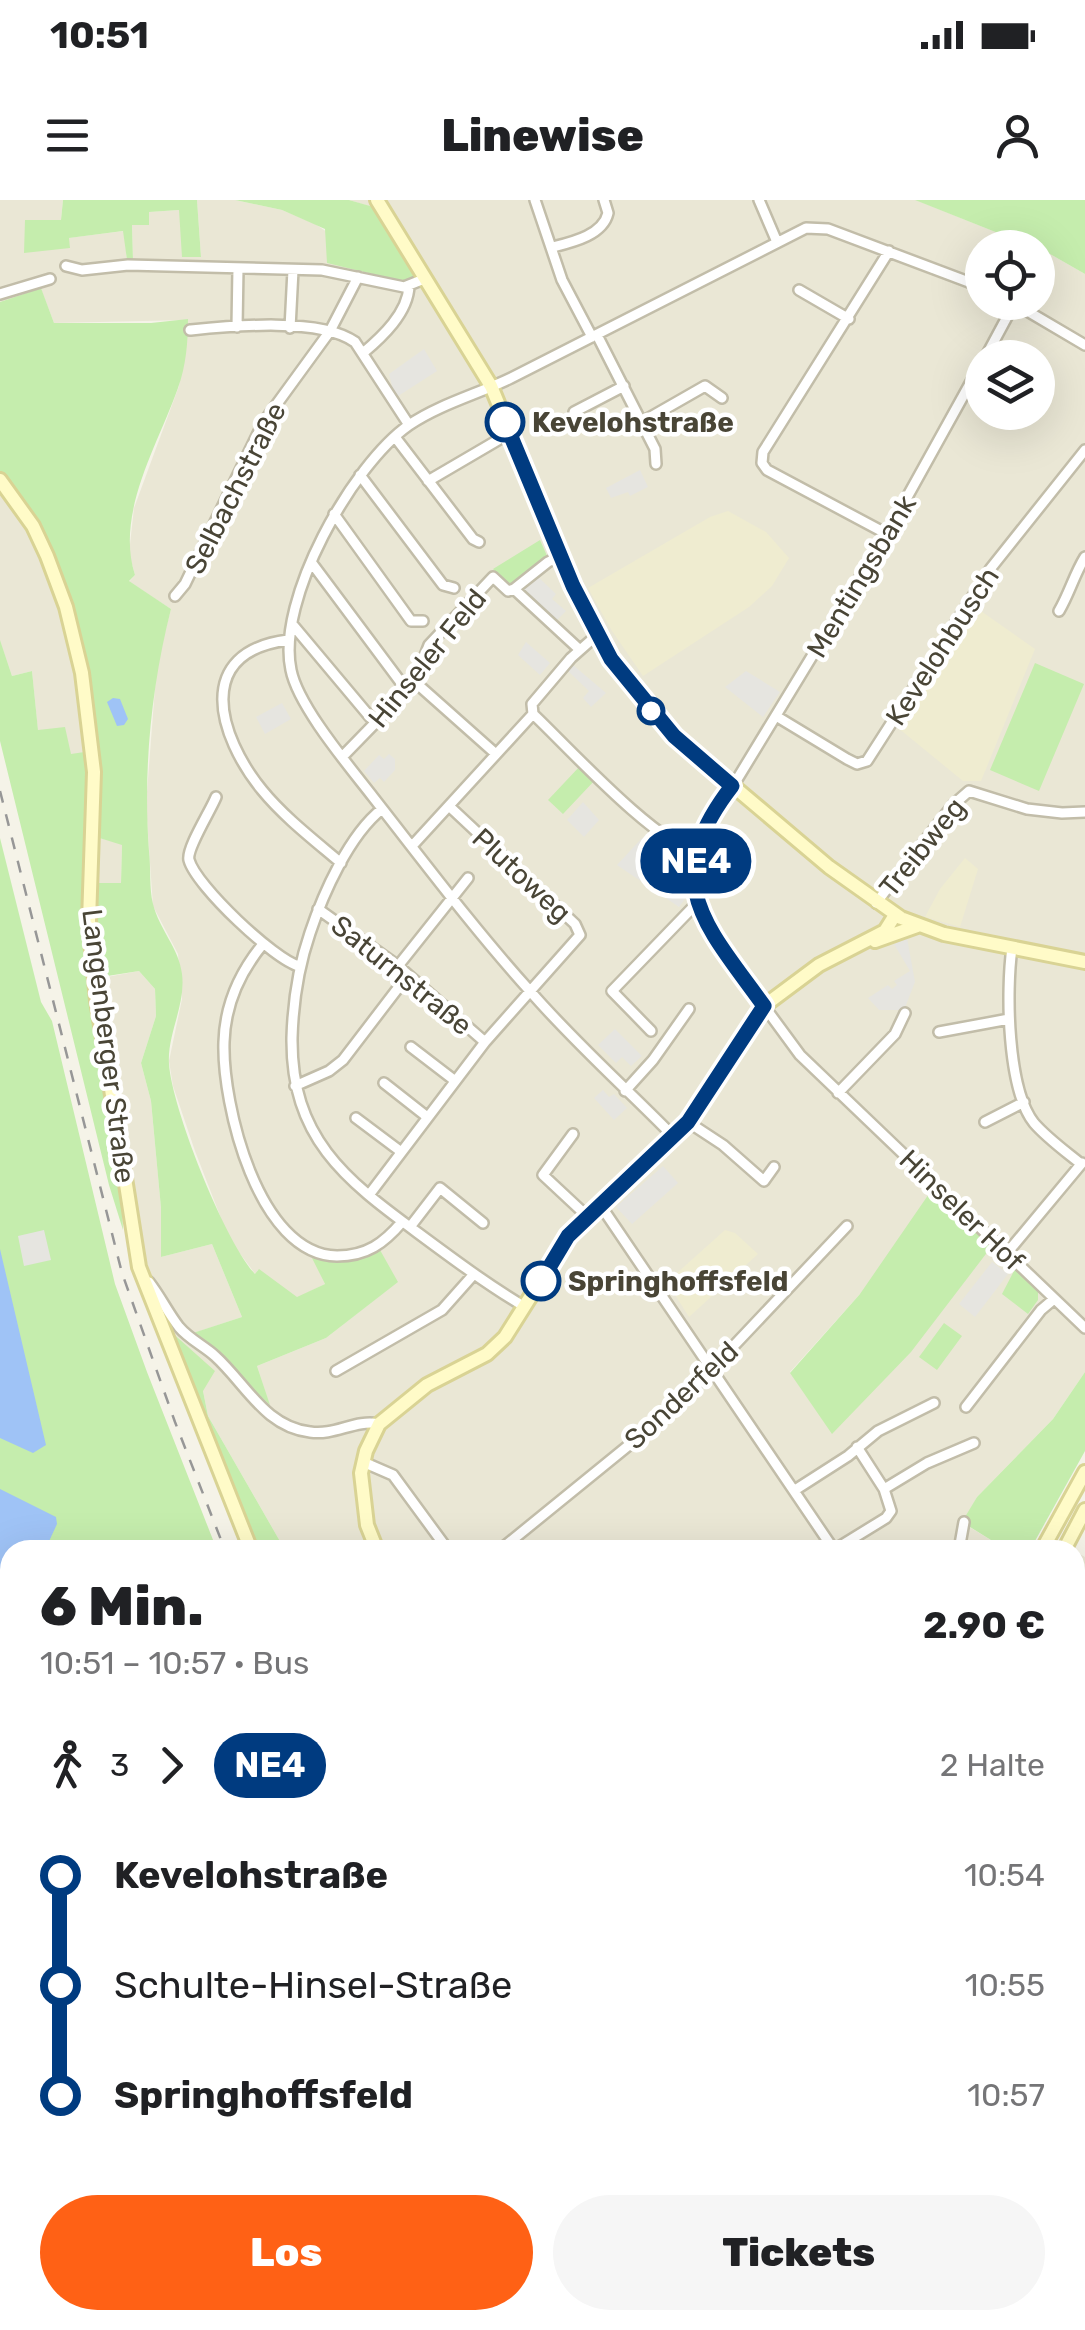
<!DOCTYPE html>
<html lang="de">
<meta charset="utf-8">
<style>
body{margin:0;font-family:Rubik,sans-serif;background:#f6f6f6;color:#202124;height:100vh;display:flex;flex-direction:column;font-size:38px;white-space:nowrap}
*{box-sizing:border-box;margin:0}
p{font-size:32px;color:#757577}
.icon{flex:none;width:55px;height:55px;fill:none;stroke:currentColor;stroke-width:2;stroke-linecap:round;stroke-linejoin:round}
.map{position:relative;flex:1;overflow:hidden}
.panel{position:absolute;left:0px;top:1340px;width:1085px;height:790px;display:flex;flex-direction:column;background:#fff;border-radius:30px 30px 0 0;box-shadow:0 10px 40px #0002}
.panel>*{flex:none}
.badge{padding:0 20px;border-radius:32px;font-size:35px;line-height:65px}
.fabs{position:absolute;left:965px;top:30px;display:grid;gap:20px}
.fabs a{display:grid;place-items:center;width:90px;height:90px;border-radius:50%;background:#fff;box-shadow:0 10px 40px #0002;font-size:50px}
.map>.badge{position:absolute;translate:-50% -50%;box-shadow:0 0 0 5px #fff}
.legs{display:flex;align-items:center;gap:15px;height:110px;padding:0 40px;font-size:32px}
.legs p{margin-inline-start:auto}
.headline{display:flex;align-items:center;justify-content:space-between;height:170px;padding:0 40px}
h1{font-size:55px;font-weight:800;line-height:75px}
.cta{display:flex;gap:20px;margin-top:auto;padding:20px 40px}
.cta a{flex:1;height:115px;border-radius:60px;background:#ff6115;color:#fff;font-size:40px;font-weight:800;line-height:115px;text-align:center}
.cta a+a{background:#f6f6f6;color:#202124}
ul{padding:0 40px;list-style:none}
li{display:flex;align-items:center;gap:35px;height:110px;font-size:38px}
li i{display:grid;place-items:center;width:15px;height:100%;margin:0 12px;background:currentColor}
li i::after{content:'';width:25px;height:25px;margin:-12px;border:8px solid;border-radius:50%;background:#fff}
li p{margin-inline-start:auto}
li:first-child i{background:linear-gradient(#0000 50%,currentColor 0)}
li:last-child i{background:linear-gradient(currentColor 50%,#0000 0)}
.status{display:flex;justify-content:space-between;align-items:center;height:70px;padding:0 50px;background:#fff;direction:ltr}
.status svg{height:28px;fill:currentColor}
header{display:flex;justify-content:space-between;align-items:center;height:130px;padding:0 40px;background:#fff;font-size:45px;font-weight:800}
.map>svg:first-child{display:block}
.residential{fill:#eae7d5;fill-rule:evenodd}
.education{fill:#efecd0}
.green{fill:#c5edad}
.parking{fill:#e6e5e0}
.water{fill:#9fc3f6}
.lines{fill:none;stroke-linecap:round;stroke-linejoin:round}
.stream{stroke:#9fc3f6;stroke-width:2.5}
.street-casing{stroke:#c2bda9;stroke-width:14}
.secondary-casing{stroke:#d9d394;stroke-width:18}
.street{stroke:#fff;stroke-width:9}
.secondary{stroke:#fffbc8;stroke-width:12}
.rail{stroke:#979797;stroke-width:2.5;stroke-dasharray:12 12;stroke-linecap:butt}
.line-1-casing{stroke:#fff;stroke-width:22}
.line-1{stroke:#003b80;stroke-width:15}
.stop-1-dot{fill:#fff;stroke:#003b80;stroke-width:5}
.labels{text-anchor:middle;stroke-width:9;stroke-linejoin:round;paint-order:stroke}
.stop-label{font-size:28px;font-weight:bold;fill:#494536;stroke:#fff;text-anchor:start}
.street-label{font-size:28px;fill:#494536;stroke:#fff}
</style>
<div class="status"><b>10:51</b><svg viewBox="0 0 49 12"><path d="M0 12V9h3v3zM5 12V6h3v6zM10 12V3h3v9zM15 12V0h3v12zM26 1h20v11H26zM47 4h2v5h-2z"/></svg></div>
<header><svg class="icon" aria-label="menu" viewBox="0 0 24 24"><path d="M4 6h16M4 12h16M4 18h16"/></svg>Linewise<svg class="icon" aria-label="person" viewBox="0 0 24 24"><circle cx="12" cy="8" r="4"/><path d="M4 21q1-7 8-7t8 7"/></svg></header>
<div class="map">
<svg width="1085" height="2130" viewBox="0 0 1085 2130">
<rect width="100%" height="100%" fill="#f5f3e8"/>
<path class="residential" d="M0,0H63L61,20L70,48L68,38L124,31L127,60L133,59L132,24L148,12L179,10L201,57L197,0H235L282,10L315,24L401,81L378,9L349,0H916L1008,37L1005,47L982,48V102H1038V70L1040,72L1050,54L1085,74V1172L1053,1219L977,1297L963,1323L1007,1350H285L208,1216L203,1191L169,1130L148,1067L128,986L96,779L139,771L155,789L156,816L141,863L151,901L161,1008V1057L212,1044L242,1117L194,1133L211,1145L243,1182L269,1203L257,1166L326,1138L397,1082L379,1051L346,1062L313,1058L325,1084L297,1098L258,1070L256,1075L229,1039L195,951L173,886L169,861L182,799L178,754L153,706L146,605L157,462L171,409L129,382L135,375L129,353L134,308L179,186L188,120L54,123L41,89L0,102ZM982,158H1038V212H982ZM642,639L679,707L659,690ZM860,1094L832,1233L790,1172Z
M0,283L19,308L62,397L91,551L71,555L38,531L32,471L12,476L0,441Z
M93,636L122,644L121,684L96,683Z
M1076,1352L1085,1357V2130H987L954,2126L958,2130H876L856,2120H1075Z"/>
<path class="education" d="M728,311L766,332L789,358L772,386L749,407L643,476L612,431L588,388L710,317Z
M978,409L1035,449L981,581H963L897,527Z
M965,658L978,669L960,727L925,717L940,689Z
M725,1030L735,1033L758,1054L689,1117L667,1082Z"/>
<path class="green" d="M63,0H197L201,57H182L179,10L149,12V25H132L133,60H127L123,31L69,38L70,48L24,53L25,20H61Z
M235,0H349L377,8L416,76L407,82L401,81L327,63L325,29L282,10Z
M915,0H1085V74L1050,54L1041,72L1038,70V48L1005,47L1008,37Z
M41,88L54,123H151L188,119C188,142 186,166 178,188C158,245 115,313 135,375L129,381L171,409C151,488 143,570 149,651C151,668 149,688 153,704C159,729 179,748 182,774C186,805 167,834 169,864C172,909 225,1042 255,1074L259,1069L297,1097L325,1084L312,1058L346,1062L380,1050L398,1082L326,1138L257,1166L270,1205C243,1182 222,1152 193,1133L242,1117L212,1044L161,1057V1008L151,901L141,863L156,816L155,789L139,771L101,777L94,715L96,683H121L122,645L93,636L87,499L48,356L0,278V102Z
M540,340L548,358L508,386L493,369Z
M0,440L12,476L32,471L38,530L65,527L71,554L91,551L89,793L122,1002L123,1030L109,985L0,541Z
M1035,463L1084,484L1039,591L990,570Z
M581,565L596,579L563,614L548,600Z
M0,638L41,802L52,821L115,1084L147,1172L217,1350H10V2120H810L832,2130H0Z
M933,988L992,1046L911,1152L832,1234L790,1173L860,1094Z
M1015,1069L1038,1092V1100L1028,1114L1002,1094Z
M944,1123L962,1136L937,1170L919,1157Z
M169,1130L215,1171L203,1191L208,1216L285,1350H253Z
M1085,1172V1251L1030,1350H1007L962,1322L977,1297L1053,1219Z"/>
<path class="parking" d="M424,149L437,171L395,198L389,174Z
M640,270L648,287L630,296L628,292L611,298L606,288Z
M536,375L556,394L552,399L566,411L557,420L523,390Z
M526,442L550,463L540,475L518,455Z
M573,465L606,493L591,507L583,498L589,491L568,471Z
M746,471L780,492L763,517L725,487Z
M282,503L291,519L265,534L256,517Z
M389,554L395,559V570L384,582L380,578L374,583L364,571L379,555L384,559Z
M583,602L599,620L584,637L567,620Z
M642,638L686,666L687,696L679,707L617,665Z
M907,738L915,782L904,810H879L868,798L888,785L892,789L897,785L894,781L910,771L894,744Z
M615,829L642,856L631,866L622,857L616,863L598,845Z
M603,890L609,897L614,894L627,908L614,920L594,898Z
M663,966L678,983L632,1024L616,1007Z
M44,1030L51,1060L24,1066L18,1036Z
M992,1062L1008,1074L975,1117L959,1104Z"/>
<path class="water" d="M113,498L120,499L128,519L124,525L117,526L107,502Z
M0,1049L46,1245L33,1253L0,1238Z
M0,1289L56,1317L57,1324L45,1350H10V1393L0,1388Z
M0,1537L10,1542V1649L0,1644Z
M0,1789L10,1794V1910L0,1908Z"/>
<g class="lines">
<path class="stream" d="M510,2120L511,2130"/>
<defs>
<path id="street" d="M535,0L562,80L592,137
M759,0L777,42
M553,47C573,42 603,35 608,13L604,0
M66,66L82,70L128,65L322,70L404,87L424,79
M799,90L849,119
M0,94L50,79
M1012,102L1085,145
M237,127L238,68
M290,128L293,70
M190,130C231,126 321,117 355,142L409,225
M597,135L655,249L656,264
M363,153C382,137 408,113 409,86
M985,158L1015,102
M574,212L624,186
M642,222L705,186L722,198
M395,237L473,339L479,342
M360,275L443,385L454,388
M428,281L510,233
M334,314L411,421H423
M887,334L767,270L762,263L763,252L889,51
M561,356L548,362L514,389L580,450
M311,362L402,484
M175,396L185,384L263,223L330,131L358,77
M1059,411C1070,392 1074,375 1085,357
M292,424L370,517
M288,440C193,452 218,536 262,590C284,617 314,640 341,663
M415,482L496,554
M533,514C565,544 658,646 696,651
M776,516L847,559L857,564L867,561L991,368L1085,250
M342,557L415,482L429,445L493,377L508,391L514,389
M733,586L890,328L982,162
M216,597C211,610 186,649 189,660C196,686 275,760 299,766
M382,609C349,635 323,694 310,733C298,768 293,802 292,838C291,937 344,979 418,1033C453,1059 488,1085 525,1107
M412,646L533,514L532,504L571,458L597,435
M876,703L953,605L969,591L1027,609L1062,613L1085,612
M318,709L398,766L485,842
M263,744C240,772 225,804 224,842C222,904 258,1055 337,1056C367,1056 384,1043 402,1022
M1012,748C1006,790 1007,889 1034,923C1047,938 1065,951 1081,964
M398,766L468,678
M764,806L800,855L1085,1128
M651,831L612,791L697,703
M939,832L1009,819
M411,847L454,880
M384,883L426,916
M295,886L329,871L343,860L408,775
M625,891L653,860L689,809
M838,893L895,834L905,813
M356,918L400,951
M688,922L723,945L764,981L774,967
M985,922L1024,902
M573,934L543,975L588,1017
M674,937C626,888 575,843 530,791C474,729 424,662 373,597C349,566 298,506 291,470C276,400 352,265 409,225C440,204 478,194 511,178L806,28L828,29L982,87
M369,995L485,842L580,735L575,724L449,606
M601,1006L834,1350
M410,1027L440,988L483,1023
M1007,1053L1082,963
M149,1082C160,1096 168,1113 179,1127C189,1139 204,1146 215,1156C246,1184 265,1227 310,1232C335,1236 355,1219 379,1224
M336,1171L442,1110L474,1074
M966,1207L1041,1110L1054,1099
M363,1262L393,1275L448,1350
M884,1289L927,1263L974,1243
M795,1290L848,1256L878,1231L934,1203
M500,1350L677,1206L847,1026
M834,1350L886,1318L891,1311L884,1289L857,1247
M959,1350L964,1322
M1075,1500L1085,1443
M1075,1656L1085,1694
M1075,1771H1085
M1075,1816L1085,1830
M1075,2116L1085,2114
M953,2120C983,2130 1020,2126 1051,2120"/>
<path id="secondary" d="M377,0L491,186L573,385L597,435L626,480L674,536L829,667L901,718L944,734L1085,762
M0,280L33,326L47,356L66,407L82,473L94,572L89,721L97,800L139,1067L251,1350
M733,586C659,680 706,725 764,806
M875,741L917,726
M377,1350L367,1325L361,1273L366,1251L379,1224L427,1185L487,1154L505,1137L568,1037L688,922L764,806L819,765L885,731L895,715
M1042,1350L1085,1272
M1064,1350L1085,1310
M1075,1922L1085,1931
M0,2048L10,2051
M0,2064L10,2067"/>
</defs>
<use href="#street" class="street-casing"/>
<use href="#secondary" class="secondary-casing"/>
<use href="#street" class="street"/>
<use href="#secondary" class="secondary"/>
<path class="rail" d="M0,591L122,1073L175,1222L225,1350
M823,2120L845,2130"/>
</g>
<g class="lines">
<defs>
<path id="line-1" d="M505,222L573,386L611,459L674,536L732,586C658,682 705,724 764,806L688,922L568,1036L541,1081"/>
</defs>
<use href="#line-1" class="line-1-casing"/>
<use href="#line-1" class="line-1"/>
</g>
<g class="stop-1-dot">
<circle cx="505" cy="222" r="18"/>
<circle cx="651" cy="511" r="12"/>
<circle cx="541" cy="1081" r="18"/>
</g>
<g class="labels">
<g class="stop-label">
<text x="532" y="232">Kevelohstraße</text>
<text x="568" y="1091">Springhoffsfeld</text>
</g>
<g class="street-label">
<text transform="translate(235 288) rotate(-63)" y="10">Selbachstraße</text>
<text transform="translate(861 376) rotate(-59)" y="10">Mentingsbank</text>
<text transform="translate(942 446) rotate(-57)" y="10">Kevelohbusch</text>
<text transform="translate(427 458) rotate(-51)" y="10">Hinseler Feld</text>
<text transform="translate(922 647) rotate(-51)" y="10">Treibweg</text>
<text transform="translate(522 675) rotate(43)" y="10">Plutoweg</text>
<text transform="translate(402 775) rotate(39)" y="10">Saturnstraße</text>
<text transform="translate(109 846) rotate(83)" y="10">Langenberger Straße</text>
<text transform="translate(962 1010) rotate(44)" y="10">Hinseler Hof</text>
<text transform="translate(681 1195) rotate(-43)" y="10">Sonderfeld</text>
</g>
</g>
</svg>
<div class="fabs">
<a><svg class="icon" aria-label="locate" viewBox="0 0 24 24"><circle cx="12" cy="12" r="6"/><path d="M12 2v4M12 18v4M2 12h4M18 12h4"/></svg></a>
<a><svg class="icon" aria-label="layers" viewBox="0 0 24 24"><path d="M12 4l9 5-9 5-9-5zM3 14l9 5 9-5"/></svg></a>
</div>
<b class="badge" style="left:696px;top:661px;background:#003b80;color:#fff">NE4</b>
<section class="panel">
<div class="headline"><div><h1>6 Min.</h1><p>10:51 – 10:57 · Bus</p></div><b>2.90 €</b></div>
<div class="legs"><svg class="icon" aria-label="walk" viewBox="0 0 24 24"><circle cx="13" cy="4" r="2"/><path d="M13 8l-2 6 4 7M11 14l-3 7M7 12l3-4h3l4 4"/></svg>3<svg class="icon" aria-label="forward" viewBox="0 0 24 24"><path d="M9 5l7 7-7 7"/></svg><b class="badge" style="background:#003b80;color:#fff">NE4</b><p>2 Halte</p></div>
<ul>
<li><i style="color:#003b80"></i><b>Kevelohstraße</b><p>10:54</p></li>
<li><i style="color:#003b80"></i><span>Schulte-Hinsel-Straße</span><p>10:55</p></li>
<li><i style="color:#003b80"></i><b>Springhoffsfeld</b><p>10:57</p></li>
</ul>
<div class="cta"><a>Los</a><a>Tickets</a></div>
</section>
</div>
